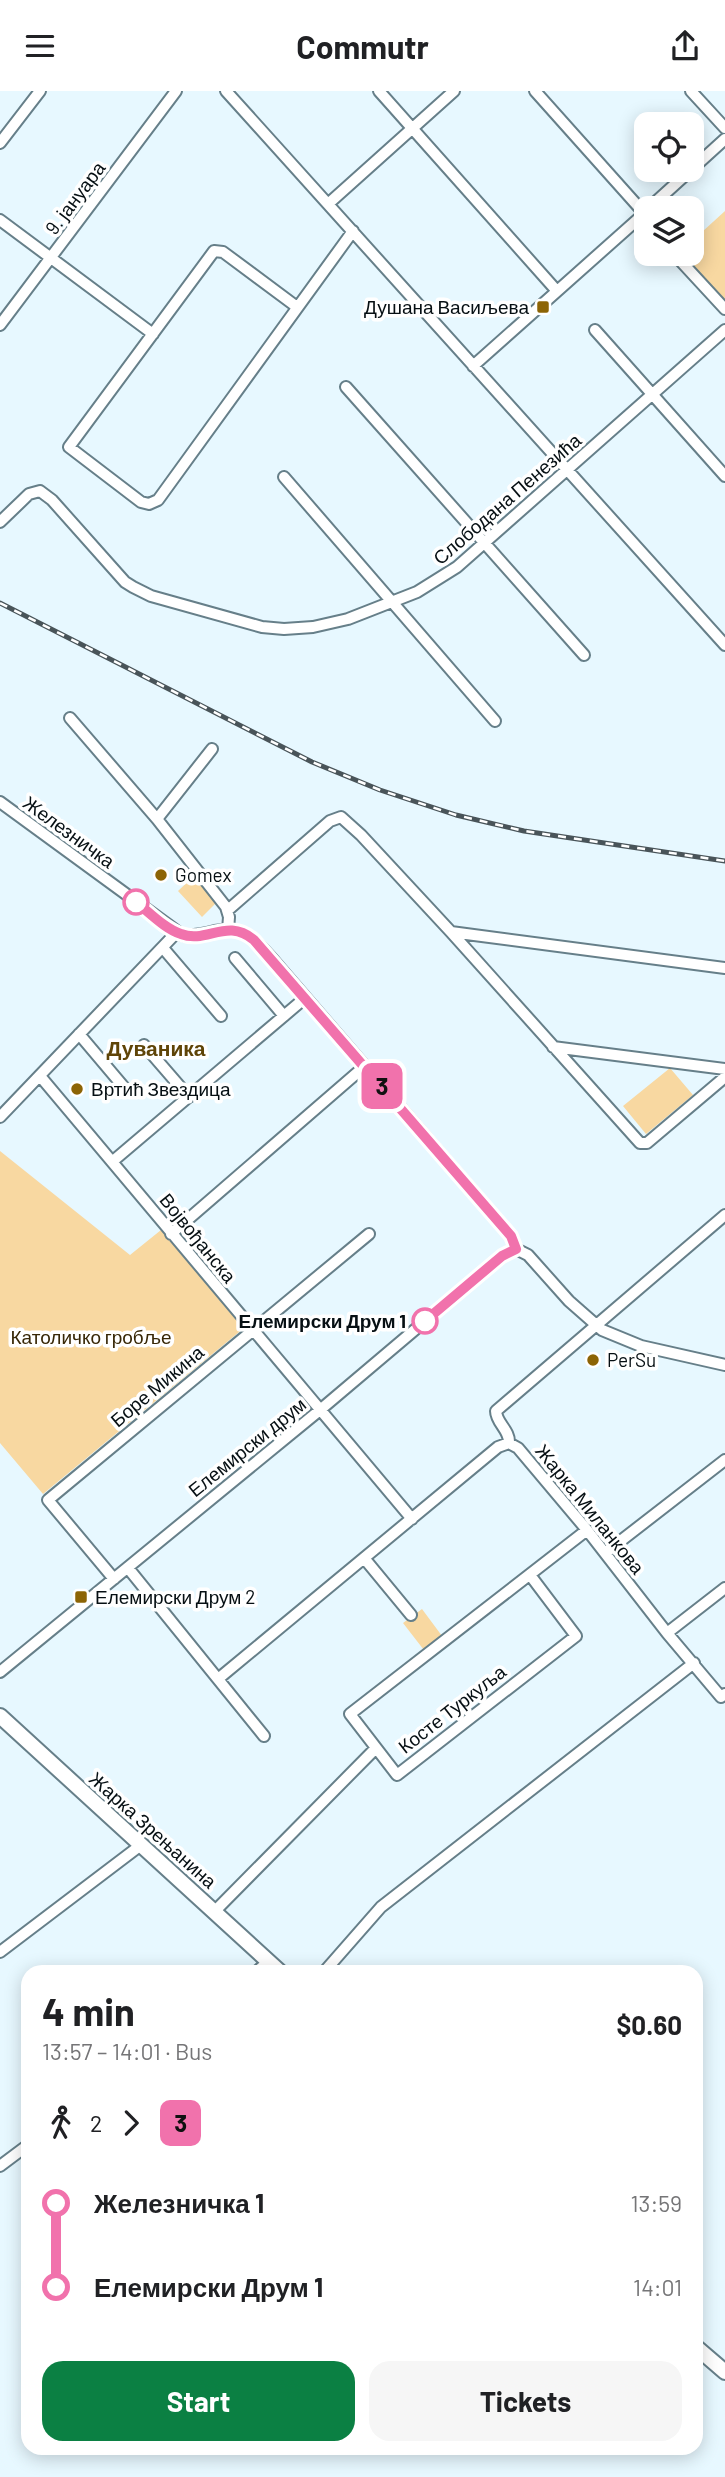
<!DOCTYPE html>
<meta charset="utf-8">
<style>
body{margin:0;font-family:Barlow,sans-serif;background:#f6f6f6;color:#202124;height:100vh;display:flex;flex-direction:column;font-size:26px;white-space:nowrap}
*{box-sizing:border-box;margin:0}
p{font-size:23px;color:#757577}
.icon{flex:none;width:38px;height:38px;fill:none;stroke:currentColor;stroke-width:2;stroke-linecap:round;stroke-linejoin:round}
.map{position:relative;flex:1;overflow:hidden}
.drawer{position:absolute;left:21px;top:1874px;width:682px;height:490px;display:flex;flex-direction:column;background:#fff;border-radius:21px;box-shadow:0 4px 18px #0003}
.drawer>*{flex:none}
.badge{padding:0 14px;border-radius:10px;font-size:24px;line-height:46px}
.buttons{position:absolute;left:634px;top:21px;display:grid;gap:14px}
.buttons a{display:grid;place-items:center;width:70px;height:70px;border-radius:14px;background:#fff;box-shadow:0 4px 18px #0003;font-size:35px}
.map>.badge{position:absolute;translate:-50% -50%;box-shadow:0 0 0 4px #fff}
.legs{display:flex;align-items:center;gap:10px;height:77px;padding:0 21px;font-size:23px}
.legs p{margin-inline-start:auto}
.summary{display:flex;align-items:center;justify-content:space-between;height:119px;padding:0 21px}
h1{font-size:38px;font-weight:700;line-height:52px}
.action{display:flex;gap:14px;margin-top:auto;padding:14px 21px}
.action a{flex:1;height:80px;border-radius:21px;background:#0b8043;color:#fff;font-size:28px;font-weight:700;line-height:80px;text-align:center}
.action a+a{background:#f6f6f6;color:#202124}
ul{padding:0 21px;list-style:none}
li{display:flex;align-items:center;gap:24px;height:84px;font-size:26px}
li i{display:grid;place-items:center;width:10px;height:100%;margin:0 9px;background:currentColor}
li i::after{content:'';width:18px;height:18px;margin:-9px;border:5px solid;border-radius:50%;background:#fff}
li p{margin-inline-start:auto}
li:first-child i{background:linear-gradient(#0000 50%,currentColor 0)}
li:last-child i{background:linear-gradient(currentColor 50%,#0000 0)}
header{display:flex;justify-content:space-between;align-items:center;height:91px;padding:0 21px;background:#fff;font-size:32px;font-weight:700}
.map>svg:first-child{display:block}
.green{fill:#f8d8a1}
.lines{fill:none;stroke-linecap:round;stroke-linejoin:round}
.minor-casing{stroke:#667f89;stroke-width:14}
.major-casing{stroke:#667f89;stroke-width:18}
.minor{stroke:#fff;stroke-width:10}
.major{stroke:#fff;stroke-width:14}
.rail-casing{stroke:#495459;stroke-width:5}
.rail{stroke:#fff;stroke-width:2.5;stroke-dasharray:8;stroke-linecap:butt}
.line-1-casing{stroke:#fff;stroke-width:16}
.line-1{stroke:#f172ac;stroke-width:10}
.poi-dot{fill:#8c6405;stroke:#fff;stroke-width:2.5}
.stop-1-dot{fill:#fff;stroke:#f172ac;stroke-width:3.5}
.labels{text-anchor:middle;stroke-width:7;stroke-linejoin:round;paint-order:stroke}
.street-label{font-size:19px;fill:#060f13;stroke:#fff}
.poi-label{font-size:19px;fill:#060f13;stroke:#fff;text-anchor:start}
.stop-label{font-size:19px;font-weight:bold;fill:#060f13;stroke:#fff;text-anchor:end}
.park-label{font-size:19px;fill:#372707;stroke:#fff}
.neighbourhood-label{font-size:21px;font-weight:bold;fill:#5f4407;stroke:#fff}
</style>
<header><svg class="icon" aria-label="menu" viewBox="0 0 24 24"><path d="M4 6h16M4 12h16M4 18h16"/></svg>Commutr<svg class="icon" aria-label="share" viewBox="0 0 24 24"><path d="M12 15V3M7 8l5-5 5 5M5 13v7h14v-7"/></svg></header>
<div class="map">
<svg width="725" height="2386" viewBox="0 0 725 2386">
<rect width="100%" height="100%" fill="#e7f8ff"/>
<path class="green" d="M725,120V213L679,163H691V151Z
M195,784L218,810L202,826L178,800Z
M670,977L693,1004L646,1043L623,1015Z
M0,1060L130,1164L161,1139L244,1237L43,1403L0,1352Z
M422,1518L445,1549L427,1563L403,1532Z"/>
<g class="lines">
<defs>
<path id="minor" d="M226,0L725,554
M379,0L556,199
M535,0L644,122
M691,0L725,37
M0,52L40,0
M328,113L454,0
M649,117L725,48
M0,129L153,243
M677,166L725,218
M297,216L223,161L214,160L69,356L141,411L149,413L158,409L353,140
M0,234L176,0
M595,239L725,385
M473,275L646,121
M346,296L584,564
M284,386L495,630
M0,431L29,403L40,400L52,409L125,491L133,496L151,505L262,536L284,538L313,536L348,528L417,501L457,476L725,239
M70,627L157,728L226,816L229,826L228,839
M0,711L182,844C193,845 204,843 215,840C246,835 255,849 275,871L511,1145L516,1158L528,1164L569,1210L602,1239L641,1255L725,1274
M157,728L212,658
M228,819L330,730L341,726L361,744L451,841L640,1052H647L725,986
M451,841L725,877
M163,857L221,925
M235,867L284,925
M79,943L128,1001
M144,954L189,1006
M553,956L725,978
M40,985L412,1428
M0,1026L177,841
M113,1070L305,907
M171,1143L365,975
M509,1352C510,1339 496,1332 496,1320L725,1124
M509,1352L518,1357L587,1439L667,1542L721,1606L725,1603
M605,1462L725,1369
M364,1467L411,1524
M128,1477L264,1645
M530,1484L576,1545L397,1684L350,1623L587,1439
M114,1488L48,1409L369,1143
M667,1542L725,1497
M0,1581L320,1319L502,1165L516,1158
M218,1588L498,1356L509,1352
M214,1821L376,1657
M0,1861L141,1754
M256,1881L268,1871
M324,1881L381,1816L694,1572
M0,2075L28,2054"/>
<path id="major" d="M0,1625L280,1881
M696,2256L725,2281"/>
</defs>
<use href="#minor" class="minor-casing"/>
<use href="#major" class="major-casing"/>
<use href="#minor" class="minor"/>
<use href="#major" class="major"/>
<defs>
<path id="rail" d="M0,512L312,671L380,699L456,724L524,740L725,770"/>
</defs>
<use href="#rail" class="rail-casing"/>
<use href="#rail" class="rail"/>
</g>
<g class="lines">
<defs>
<path id="line-1" d="M136,811C149,821 165,838 181,843C207,853 227,826 254,849L511,1145L516,1158L502,1165L425,1230"/>
</defs>
<use href="#line-1" class="line-1-casing"/>
<use href="#line-1" class="line-1"/>
</g>
<g class="poi-dot">
<rect x="536" y="209" width="14" height="14" rx="3.5"/>
<circle cx="161" cy="784" r="7"/>
<circle cx="77" cy="998" r="7"/>
<circle cx="593" cy="1269" r="7"/>
<rect x="74" y="1499" width="14" height="14" rx="3.5"/>
</g>
<g class="stop-1-dot">
<circle cx="136" cy="811" r="12"/>
<circle cx="425" cy="1230" r="12"/>
</g>
<g class="labels">
<g class="street-label">
<text transform="translate(75 107) rotate(-53)" y="7">9. јануара</text>
<text transform="translate(507 408) rotate(-41)" y="7">Слободана Пенезића</text>
<text transform="translate(69 741) rotate(36)" y="7">Железничка</text>
<text transform="translate(198 1147) rotate(51)" y="7">Војвођанска</text>
<text transform="translate(157 1295) rotate(-40)" y="7">Боре Микина</text>
<text transform="translate(247 1356) rotate(-39)" y="7">Елемирски друм</text>
<text transform="translate(590 1418) rotate(51)" y="7">Жарка Миланкова</text>
<text transform="translate(452 1618) rotate(-38)" y="7">Косте Туркуља</text>
<text transform="translate(153 1739) rotate(42)" y="7">Жарка Зрењанина</text>
</g>
<g class="poi-label">
<text x="529" y="223" text-anchor="end">Душана Васиљева</text>
<text x="175" y="791">Gomex</text>
<text x="91" y="1005">Вртић Звездица</text>
<text x="607" y="1276">PerSu</text>
<text x="95" y="1513">Елемирски Друм 2</text>
</g>
<g class="stop-label">
<text x="406" y="1237">Елемирски Друм 1</text>
</g>
<g class="park-label">
<text x="91" y="1253">Католичко гробље</text>
</g>
<g class="neighbourhood-label">
<text x="156" y="965">Дуваника</text>
</g>
</g>
</svg>
<div class="buttons">
<a><svg class="icon" aria-label="locate" viewBox="0 0 24 24"><circle cx="12" cy="12" r="6"/><path d="M12 2v4M12 18v4M2 12h4M18 12h4"/></svg></a>
<a><svg class="icon" aria-label="layers" viewBox="0 0 24 24"><path d="M12 4l9 5-9 5-9-5zM3 14l9 5 9-5"/></svg></a>
</div>
<b class="badge" style="left:382px;top:995px;background:#f172ac;color:#111">3</b>
<section class="drawer">
<div class="summary"><div><h1>4 min</h1><p>13:57 – 14:01 · Bus</p></div><b>$0.60</b></div>
<div class="legs"><svg class="icon" aria-label="walk" viewBox="0 0 24 24"><circle cx="13" cy="4" r="2"/><path d="M13 8l-2 6 4 7M11 14l-3 7M7 12l3-4h3l4 4"/></svg>2<svg class="icon" aria-label="forward" viewBox="0 0 24 24"><path d="M9 5l7 7-7 7"/></svg><b class="badge" style="background:#f172ac;color:#111">3</b></div>
<ul>
<li><i style="color:#f172ac"></i><b>Железничка 1</b><p>13:59</p></li>
<li><i style="color:#f172ac"></i><b>Елемирски Друм 1</b><p>14:01</p></li>
</ul>
<div class="action"><a>Start</a><a>Tickets</a></div>
</section>
</div>
